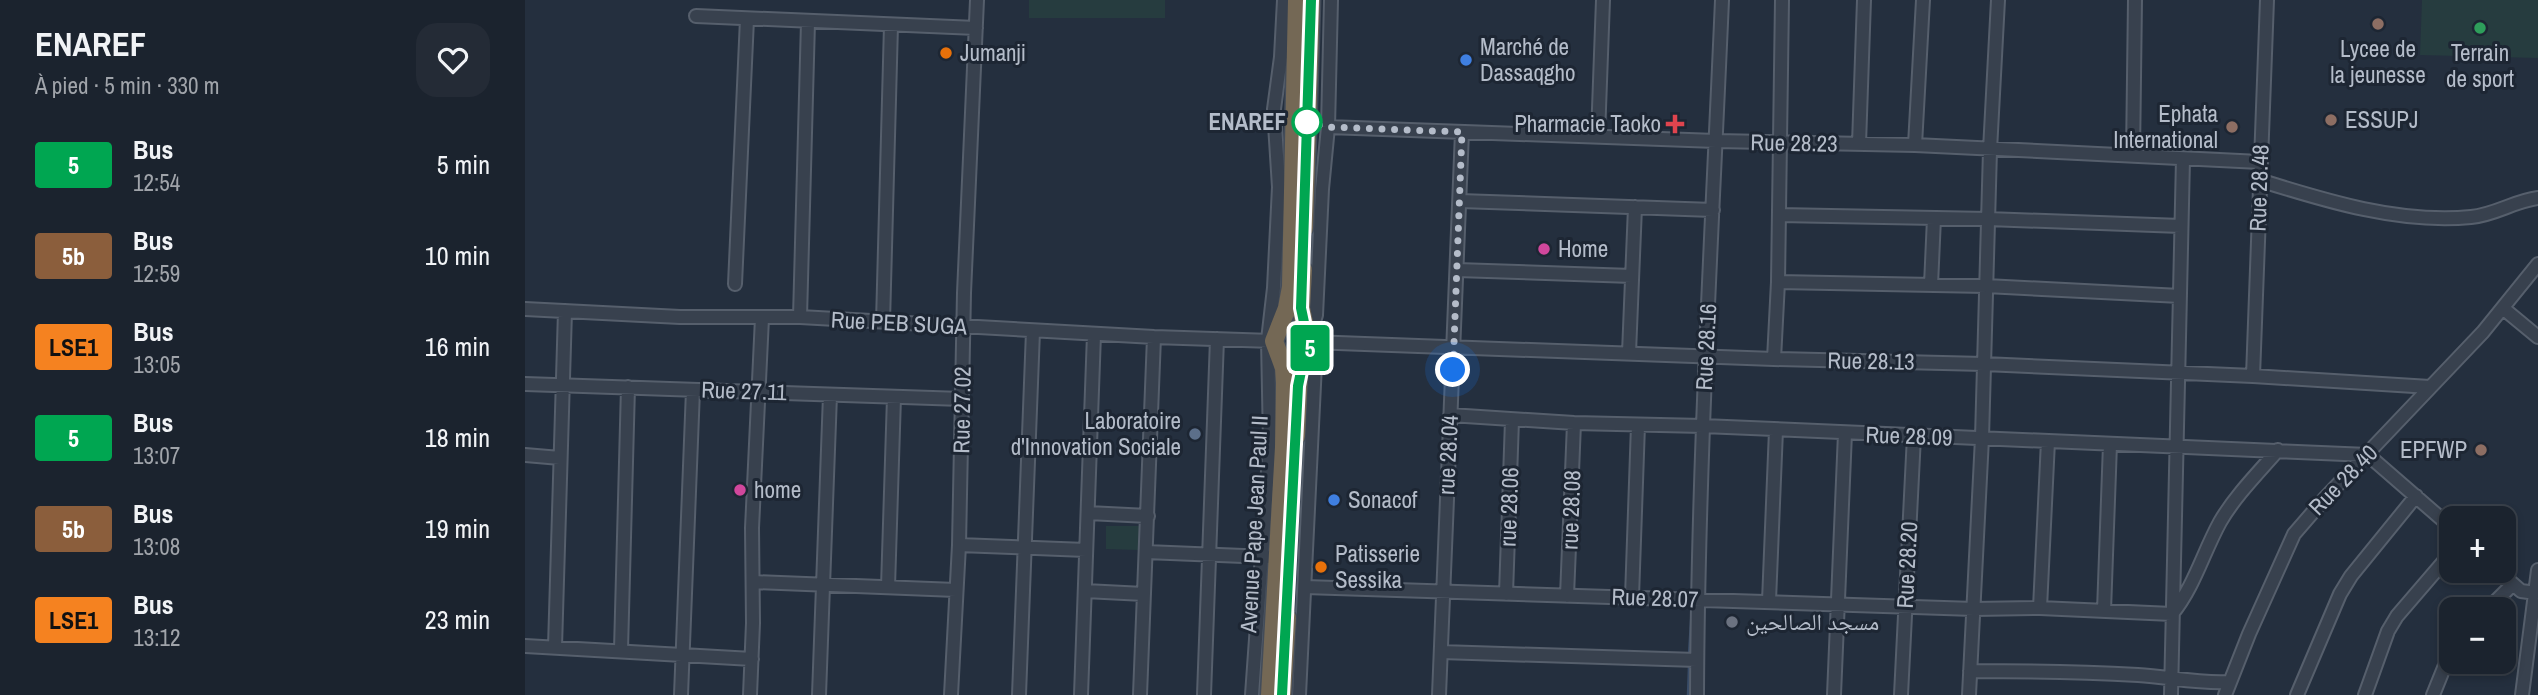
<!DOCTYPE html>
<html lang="fr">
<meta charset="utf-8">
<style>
body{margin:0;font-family:"Archivo Narrow","Noto Naskh Arabic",sans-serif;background:#242b36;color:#f1f3f6;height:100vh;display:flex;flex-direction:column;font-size:26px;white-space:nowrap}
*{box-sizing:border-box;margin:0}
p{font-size:23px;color:#a0a4aa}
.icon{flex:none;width:38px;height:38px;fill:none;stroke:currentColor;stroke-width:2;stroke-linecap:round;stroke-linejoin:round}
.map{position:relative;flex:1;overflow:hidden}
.panel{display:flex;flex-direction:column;background:#1b232e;width:525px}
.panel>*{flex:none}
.badge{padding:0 14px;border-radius:5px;font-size:24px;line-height:46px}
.tools{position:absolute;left:1914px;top:506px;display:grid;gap:14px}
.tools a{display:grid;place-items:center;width:77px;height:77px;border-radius:14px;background:#1b232e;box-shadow:0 4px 10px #0003,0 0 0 2px #39404a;font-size:35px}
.you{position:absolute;width:35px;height:35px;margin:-18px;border:5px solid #fff;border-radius:50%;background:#1a73e8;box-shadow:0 0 0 10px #1a73e833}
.map>.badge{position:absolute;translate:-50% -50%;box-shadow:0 0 0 4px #fff}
.round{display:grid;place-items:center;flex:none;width:74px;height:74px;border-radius:21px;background:#242b36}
.headline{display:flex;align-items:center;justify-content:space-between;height:119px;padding:0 35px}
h1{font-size:33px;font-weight:800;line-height:52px}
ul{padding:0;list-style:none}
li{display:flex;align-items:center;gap:21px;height:91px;padding:0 35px}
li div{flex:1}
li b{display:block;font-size:26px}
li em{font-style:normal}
li .badge{min-width:77px;font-weight:700;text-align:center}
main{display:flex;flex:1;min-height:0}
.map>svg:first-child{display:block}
.green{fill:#263c3f}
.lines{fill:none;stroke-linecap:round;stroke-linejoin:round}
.stream{stroke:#394c67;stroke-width:2.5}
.minor-casing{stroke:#565f6c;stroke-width:16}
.highway-casing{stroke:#434c59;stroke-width:21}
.minor{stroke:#38414e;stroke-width:12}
.highway{stroke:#746855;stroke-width:18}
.line-casing{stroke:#fff;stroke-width:16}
.line{stroke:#00a651;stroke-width:10}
.walk{stroke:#b4bcc9;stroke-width:7;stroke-dasharray:0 12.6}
.education-dot{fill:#8d6e63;stroke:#1d2633;stroke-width:2.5}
.leisure-dot{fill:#2e9e5b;stroke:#1d2633;stroke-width:2.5}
.food-dot{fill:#e8710a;stroke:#1d2633;stroke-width:2.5}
.shop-dot{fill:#3f7fe0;stroke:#1d2633;stroke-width:2.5}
.stop-dot{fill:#fff;stroke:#00a651;stroke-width:3.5}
.health-dot{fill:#e0444e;stroke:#1d2633;stroke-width:2.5}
.hotel-dot{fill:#d1479c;stroke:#1d2633;stroke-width:2.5}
.service-dot{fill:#5c6f8a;stroke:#1d2633;stroke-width:2.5}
.worship-dot{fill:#6b7280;stroke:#1d2633;stroke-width:2.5}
.labels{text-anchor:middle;stroke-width:6;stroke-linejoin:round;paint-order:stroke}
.poi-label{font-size:23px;fill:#b4bcc9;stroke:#1d2633;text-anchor:start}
.stop-label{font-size:23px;font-weight:bold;fill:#b4bcc9;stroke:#1d2633;text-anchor:end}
.street-label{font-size:23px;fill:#b4bcc9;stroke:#1d2633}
</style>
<main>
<section class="panel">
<div class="headline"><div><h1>ENAREF</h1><p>À pied · 5 min · 330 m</p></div><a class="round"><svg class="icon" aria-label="heart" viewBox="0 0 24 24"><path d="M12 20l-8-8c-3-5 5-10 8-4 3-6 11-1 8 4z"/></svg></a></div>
<ul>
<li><span class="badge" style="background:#00a651;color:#fff">5</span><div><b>Bus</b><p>12:54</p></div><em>5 min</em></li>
<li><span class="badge" style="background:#8b5e3c;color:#fff">5b</span><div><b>Bus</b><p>12:59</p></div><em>10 min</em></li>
<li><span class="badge" style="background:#f58220;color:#111">LSE1</span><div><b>Bus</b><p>13:05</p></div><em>16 min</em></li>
<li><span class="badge" style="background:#00a651;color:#fff">5</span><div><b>Bus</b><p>13:07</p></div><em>18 min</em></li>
<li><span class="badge" style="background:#8b5e3c;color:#fff">5b</span><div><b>Bus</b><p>13:08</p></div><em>19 min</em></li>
<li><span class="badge" style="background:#f58220;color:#111">LSE1</span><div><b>Bus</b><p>13:12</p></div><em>23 min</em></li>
</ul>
</section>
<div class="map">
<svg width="2013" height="695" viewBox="0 0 2013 695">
<rect width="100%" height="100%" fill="#242f3e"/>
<path class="green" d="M504,0H640V18H504Z
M1897,0H2013V58L1895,55Z
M581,526H615L614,550L581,549Z"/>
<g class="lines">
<path class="stream" d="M1167,593V587
M1164,654L1167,606
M1163,695L1164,667"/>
<defs>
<path id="minor" d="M171,16L451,28
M803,127L1191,141L1390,145L1735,162
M1073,136L1078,0
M1334,144L1339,0
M1390,145L1398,0
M1608,155L1610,0
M1734,180C1801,201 1875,224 1946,217C1970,215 1989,201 2013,198
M935,201L1188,210
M1254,215L1463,219L1656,226
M932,270L1107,276
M1253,282L1461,286L1655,296
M210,284L222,19
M1406,285L1409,218
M0,309L155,317H275L629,337L749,341
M1979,309L2013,337
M275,317L283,22
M358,322L366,25
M785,334L791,315L797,189L803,127L806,0
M786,342L1249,359L1459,364L1728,376L1905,387
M1104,353L1110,207
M1249,359L1253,282L1257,0
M1728,376L1742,0
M0,384L437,399
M925,415L1049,423L1178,426L1843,455L1927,528
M0,455L35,458
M563,513L623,516
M434,545L561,550
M621,552L743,557
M1972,570L1996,591L2011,593
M228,582L431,590
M363,587L369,397
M780,587L1449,609L1515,608L1647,614C1669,587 1678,553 1695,522C1710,496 1733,473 1753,450
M560,591L619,594
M981,594L987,420
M1042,596L1049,423
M1107,597L1113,425
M1244,601L1251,430
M1515,608L1523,441
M1963,609L1987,585
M1579,611L1585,444
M0,646L227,659
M30,647L40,311
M96,650L103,387
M916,652L1172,660
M1445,671C1502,671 1557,672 1613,675C1645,677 1674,684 1705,682
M156,695L168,390
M225,695L228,623L227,528L237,318
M294,695L305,395
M426,695L434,545L439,293L452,0
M494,695L508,331
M556,695L569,334
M615,695L629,337
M679,695L692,339
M727,695L745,443L743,340L749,288L754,187L749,109L756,57L759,0
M774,695L790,364L784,350
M914,695L937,132
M1172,695C1173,463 1187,232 1197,0
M1309,695L1320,433
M1376,695L1389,436
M1444,695L1457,438L1465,150L1473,0
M1646,695L1658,159
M1700,695L1724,634L1769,534L1801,497L1958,332L2013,264
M1772,695L1815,594L1826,576L1891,496
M1840,695L1863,631L1872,616L1927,552
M1908,695L1927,648
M1997,695L2013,570"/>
<path id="highway" d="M779,228L786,0
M771,436L774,371L786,342L780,327L776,308L778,270
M745,695L759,447L760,383L759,368L749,341L762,308L766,287L772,0
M757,695L762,618"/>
</defs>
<use href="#minor" class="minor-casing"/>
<use href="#highway" class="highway-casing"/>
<use href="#minor" class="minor"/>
<use href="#highway" class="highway"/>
</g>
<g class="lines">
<defs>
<path id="line" d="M757,695L773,386L779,357L784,350L786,342L780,327L776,308L786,0"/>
</defs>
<use href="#line" class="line-casing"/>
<use href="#line" class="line"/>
<path class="walk" d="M782,122L803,127L937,132L928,370"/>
</g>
<g class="education-dot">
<circle cx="1853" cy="24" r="7"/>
<circle cx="1806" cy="120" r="7"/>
<circle cx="1707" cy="127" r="7"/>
<circle cx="1956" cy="450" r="7"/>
</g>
<circle class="leisure-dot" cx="1955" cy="28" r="7"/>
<g class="food-dot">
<circle cx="421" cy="53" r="7"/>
<circle cx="796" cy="567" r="7"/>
</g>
<g class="shop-dot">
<circle cx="941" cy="60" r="7"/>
<circle cx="809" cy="500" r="7"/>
</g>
<circle class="stop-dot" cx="782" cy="122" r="14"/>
<path class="health-dot" d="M1146.5 113.5h7v7h7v7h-7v7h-7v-7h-7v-7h7z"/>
<g class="hotel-dot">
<circle cx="1019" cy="249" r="7"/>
<circle cx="215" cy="490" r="7"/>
</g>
<circle class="service-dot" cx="670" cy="434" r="7"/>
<circle class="worship-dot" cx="1207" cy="622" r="7"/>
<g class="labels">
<g class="poi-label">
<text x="955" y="55">Marché de<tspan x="955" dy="26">Dassaqgho</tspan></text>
<text x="1853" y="57" text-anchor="middle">Lycee de<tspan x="1853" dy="26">la jeunesse</tspan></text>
<text x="435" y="61">Jumanji</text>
<text x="1955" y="61" text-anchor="middle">Terrain<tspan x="1955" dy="26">de sport</tspan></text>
<text x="1693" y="122" text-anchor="end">Ephata<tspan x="1693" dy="26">International</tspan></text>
<text x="1820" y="128">ESSUPJ</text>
<text x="1136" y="132" text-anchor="end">Pharmacie Taoko</text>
<text x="1033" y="257">Home</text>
<text x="656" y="429" text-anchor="end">Laboratoire<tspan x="656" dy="26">d'Innovation Sociale</tspan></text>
<text x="1942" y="458" text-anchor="end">EPFWP</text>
<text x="229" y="498">home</text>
<text x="823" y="508">Sonacof</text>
<text x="810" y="562">Patisserie<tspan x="810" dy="26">Sessika</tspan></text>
<text x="1221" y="630">مسجد الصالحين</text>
</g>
<g class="stop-label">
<text x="761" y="130">ENAREF</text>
</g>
<g class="street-label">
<text transform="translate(1269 143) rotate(1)" y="8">Rue 28.23</text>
<text transform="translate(1734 188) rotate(-88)" y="8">Rue 28.48</text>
<text transform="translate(374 323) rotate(3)" y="8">Rue PEB SUGA</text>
<text transform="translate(1181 347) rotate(-87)" y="8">Rue 28.16</text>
<text transform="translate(1346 361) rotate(1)" y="8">Rue 28.13</text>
<text transform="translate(219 391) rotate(2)" y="8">Rue 27.11</text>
<text transform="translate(437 410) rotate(-89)" y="8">Rue 27.02</text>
<text transform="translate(1384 436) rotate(2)" y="8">Rue 28.09</text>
<text transform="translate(923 455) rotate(-87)" y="8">rue 28.04</text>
<text transform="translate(1818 480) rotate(-46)" y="8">Rue 28.40</text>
<text transform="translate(984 507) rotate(-88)" y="8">rue 28.06</text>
<text transform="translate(1046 510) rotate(-88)" y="8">rue 28.08</text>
<text transform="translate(729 524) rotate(-87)" y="8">Avenue Pape Jean Paul II</text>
<text transform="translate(1382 565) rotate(-87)" y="8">Rue 28.20</text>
<text transform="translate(1130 598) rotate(2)" y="8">Rue 28.07</text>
</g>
</g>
</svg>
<div class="tools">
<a>+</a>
<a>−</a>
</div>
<div class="you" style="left:928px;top:370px"></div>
<b class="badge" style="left:785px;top:348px;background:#00a651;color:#fff">5</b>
</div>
</main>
